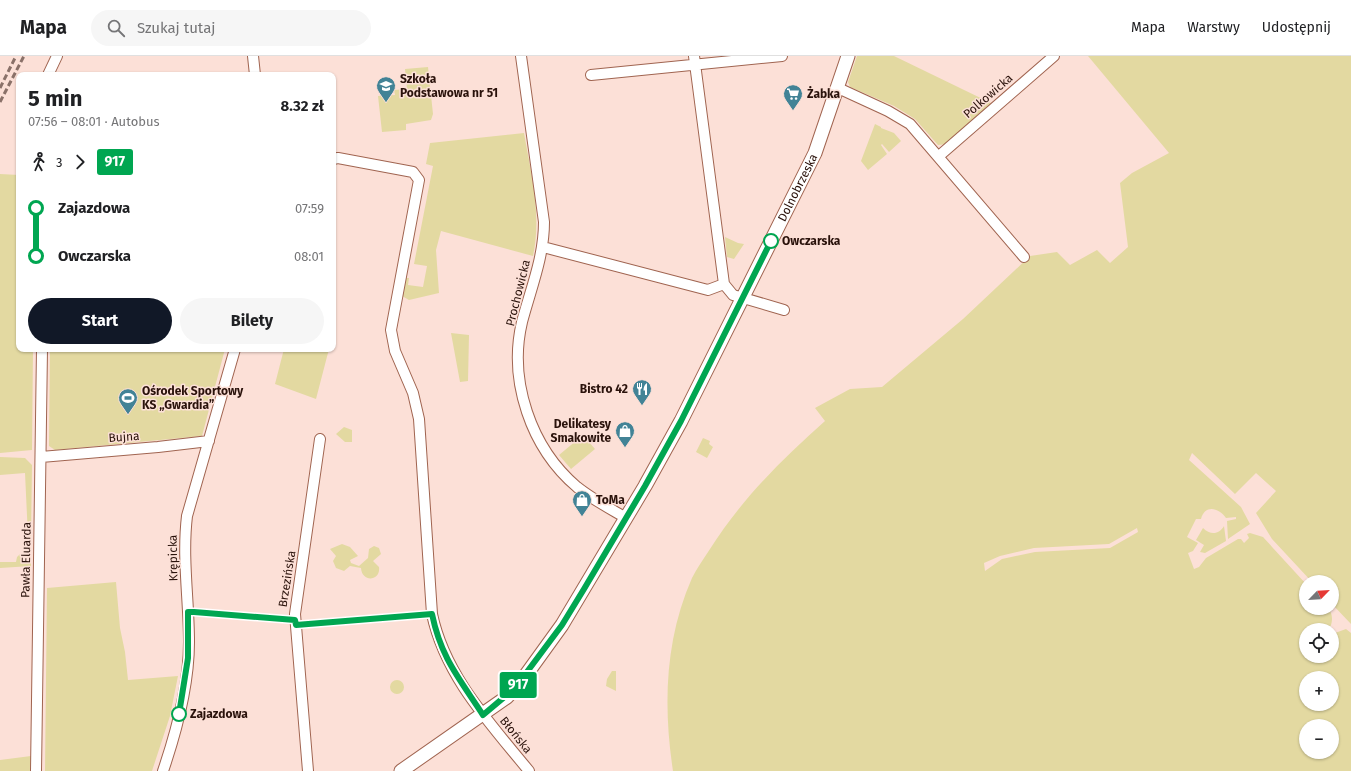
<!DOCTYPE html>
<html lang="pl">
<meta charset="utf-8">
<style>
body{margin:0;font-family:"Fira Sans",sans-serif;background:#f6f6f6;color:#202124;height:100vh;display:flex;flex-direction:column;font-size:15px;white-space:nowrap}
*{box-sizing:border-box;margin:0}
p{font-size:13px;color:#757577}
.icon{flex:none;width:22px;height:22px;fill:none;stroke:currentColor;stroke-width:2;stroke-linecap:round;stroke-linejoin:round}
.map{position:relative;flex:1;overflow:hidden}
.panel{position:absolute;left:16px;top:16px;width:320px;height:280px;display:flex;flex-direction:column;background:#fff;border-radius:8px;box-shadow:0 1px 3px #0004}
.panel>*{flex:none}
.badge{padding:0 8px;border-radius:3px;font-size:14px;line-height:26px}
.needle{width:26px;rotate:65deg}
.tools{position:absolute;left:1299px;top:519px;display:grid;gap:8px}
.tools a{display:grid;place-items:center;width:40px;height:40px;border-radius:50%;background:#fff;box-shadow:0 1px 3px #0004;font-size:20px}
.map>.badge{position:absolute;translate:-50% -50%;box-shadow:0 0 0 2px #fff}
.legs{display:flex;align-items:center;gap:6px;height:44px;padding:0 12px;font-size:13px}
.legs p{margin-inline-start:auto}
.summary{display:flex;align-items:center;justify-content:space-between;height:68px;padding:0 12px}
h1{font-size:22px;font-weight:700;line-height:30px}
.button{display:flex;gap:8px;margin-top:auto;padding:8px 12px}
.button a{flex:1;height:46px;border-radius:24px;background:#111827;color:#fff;font-size:16px;font-weight:700;line-height:46px;text-align:center}
.button a+a{background:#f6f6f6;color:#202124}
ul{padding:0 12px;list-style:none}
li{display:flex;align-items:center;gap:14px;height:48px;font-size:15px}
li i{display:grid;place-items:center;width:6px;height:100%;margin:0 5px;background:currentColor}
li i::after{content:'';width:10px;height:10px;margin:-5px;border:3px solid;border-radius:50%;background:#fff}
li p{margin-inline-start:auto}
li:first-child i{background:linear-gradient(#0000 50%,currentColor 0)}
li:last-child i{background:linear-gradient(currentColor 50%,#0000 0)}
header{display:flex;align-items:center;gap:24px;box-sizing:border-box;height:56px;padding:0 20px;background:#fff;border-bottom:1px solid #e0e0e0}
header strong{font-size:19px}
nav{display:flex;gap:22px;margin-inline-start:auto;font-size:14px}
.search{width:280px;height:36px;background:#f6f6f6;display:flex;align-items:center;gap:10px;box-sizing:border-box;padding:0 14px;border-radius:22px;color:#757577;font-size:15px}
.map>svg:first-child{display:block}
.green{fill:#e3d9a1;fill-rule:evenodd}
.lines{fill:none;stroke-linecap:round;stroke-linejoin:round}
.minor-casing{stroke:#a06450;stroke-width:12}
.tertiary-casing{stroke:#a06450;stroke-width:15}
.minor{stroke:#fff;stroke-width:10}
.tertiary{stroke:#fff;stroke-width:13}
.rail{stroke:#8a7169;stroke-width:3;stroke-dasharray:6 3;stroke-linecap:butt}
.line-1-casing{stroke:#fff;stroke-width:9}
.line-1{stroke:#00a651;stroke-width:6}
.stop-1-dot{fill:#fff;stroke:#00a651;stroke-width:2}
.labels{text-anchor:middle;stroke-width:3;stroke-linejoin:round;paint-order:stroke}
.poi-label{font-size:12px;font-weight:bold;fill:#2a120b;stroke:#fce0d7;text-anchor:start}
.street-label{font-size:12px;fill:#2a120b;stroke:#fce0d7}
.stop-label{font-size:12px;font-weight:bold;fill:#2a120b;stroke:#fce0d7;text-anchor:start}
</style>
<header>
<strong>Mapa</strong>
<div class="search"><svg class="icon" aria-label="search" viewBox="0 0 24 24"><circle cx="10" cy="10" r="6"/><path d="M15 15l6 6"/></svg>Szukaj tutaj</div>
<nav><a>Mapa</a><a>Warstwy</a><a>Udostępnij</a></nav>
</header>
<div class="map">
<svg width="1351" height="715" viewBox="0 0 1351 715">
<rect width="100%" height="100%" fill="#fce0d7"/>
<path class="green" d="M857,0H894L993,48L947,88L938,89L915,63L894,50L850,31L848,26Z
M1088,0H1351V568L1332,548V526H1312L1272,483L1256,457L1276,435L1256,417L1235,438L1192,397L1189,404L1241,451L1250,468L1228,483L1227,465L1236,463V461L1226,462C1219,452 1205,448 1201,463H1196L1187,481L1198,487L1193,495L1188,497L1194,513L1199,511L1206,502L1238,483H1241L1244,487L1249,482L1247,478L1250,477L1263,481L1306,528V552H1329C1333,561 1333,565 1329,574H1306V600H1332V583L1335,577L1346,573L1351,577V715H673C663,650 665,583 692,522C697,512 704,502 710,493C741,444 782,403 825,365L815,352L850,333L882,331L963,263L1030,200L1057,196L1070,209L1097,194L1110,207L1128,191L1120,127L1132,117L1169,97ZM1137,472L1138,476L1110,492L1035,496L1002,503L985,515L984,507L1000,500L1034,492L1109,488ZM1306,622H1332V648H1306ZM1306,670H1332V696H1306Z
M428,11L433,58L431,64L406,68V74L382,76L378,40L395,39L394,34L407,33L405,13Z
M875,68L881,71V72L894,77L901,85L889,96L882,88L881,89L887,98L868,114L861,105Z
M524,77C531,117 542,159 533,200L441,175L436,194L439,237L409,244L402,240L406,222H409L408,229L423,231L427,210L414,208L433,110L426,108L430,87Z
M0,118L19,119V293H33L32,394L0,397Z
M725,181L738,187L744,188L734,203L727,201Z
M451,277L469,279L468,325L460,326Z
M50,293H225L202,380L55,394L49,390Z
M284,293H329L316,343L275,328Z
M344,371L352,374V386H345L336,378Z
M583,379L595,393L571,413L559,399Z
M703,382L710,385L709,388L713,391L707,402L696,396Z
M0,401L25,402L32,409L31,480L28,481L25,417L0,419Z
M1224,470L1226,485L1205,497L1200,496L1204,489L1196,484L1203,472C1210,479 1219,479 1224,470Z
M342,488L350,491L358,500L350,504L351,507L359,510L368,502L369,493L374,490L379,492L381,498L373,505L379,511C381,525 362,527 361,512L350,510L344,515L336,512L333,505L336,500L330,493Z
M20,498H25L31,502V510L0,512V506H16L17,501Z
M116,526L120,572L125,596L128,624L178,620L170,660L152,715H45L47,532Z
M612,615H616V635L606,630L607,623Z
M390 631a7 7 0 1 1 14 0a7 7 0 1 1-14 0Z
M31,700V715H0V704Z"/>
<g class="lines">
<defs>
<path id="minor" d="M253,0L255,19
M521,0L544,166C544,201 531,232 522,266C508,325 531,392 577,431C592,443 609,452 626,462
M694,0L724,228L733,239L784,254
M48,19L57,0
M591,19L782,0
M838,32L888,55L910,68L1024,201
M939,100L1054,0
M333,103L338,102L413,116L419,124L391,274L395,295L413,337L419,363L432,558C445,620 490,667 529,715
M543,191L708,234L724,228
M41,401L158,391L209,385
M36,715L42,293
M163,715C177,674 189,630 189,586C189,544 182,502 187,460L235,293
M308,715L295,558L320,383"/>
<g id="tertiary">
<path id="s1" d="M401,715L507,641L523,623L562,569L645,430L681,365L815,97L848,0"/>
</g>
</defs>
<use href="#minor" class="minor-casing"/>
<use href="#tertiary" class="tertiary-casing"/>
<use href="#minor" class="minor"/>
<use href="#tertiary" class="tertiary"/>
<path class="rail" d="M0,32L16,0
M0,46L24,0"/>
</g>
<g class="lines">
<defs>
<path id="line-1" d="M179,658L188,602V556H194L295,564L296,569L432,558C441,602 459,622 483,659L515,632L562,569L584,533L645,430L681,365L771,185"/>
</defs>
<use href="#line-1" class="line-1-casing"/>
<use href="#line-1" class="line-1"/>
</g>
<defs>
<symbol id="school-pin" viewBox="-11 -11 22 30"><path d="M0 17L-7.5 6A9.5 9.5 0 1 1 7.5 6Z" fill="#428396" stroke="#fce0d7"/><path d="M0-5L7-2L0 1L-7-2ZM-4 1L0 2.5L4 1V4Q0 6-4 4Z" fill="#fff"/></symbol>
<symbol id="supermarket-pin" viewBox="-11 -11 22 30"><path d="M0 17L-7.5 6A9.5 9.5 0 1 1 7.5 6Z" fill="#428396" stroke="#fce0d7"/><path d="M-6-5.5h2.5l.6 2H6L4.5 2H-2.5L-4.4-4H-6ZM-1.5 3.2a1.3 1.3 0 1 0 .1 0ZM3 3.2a1.3 1.3 0 1 0 .1 0Z" fill="#fff"/></symbol>
<symbol id="restaurant-pin" viewBox="-11 -11 22 30"><path d="M0 17L-7.5 6A9.5 9.5 0 1 1 7.5 6Z" fill="#428396" stroke="#fce0d7"/><path d="M-5-6h1v4h1v-4h1v4h1v-4h1v5L-1.5 .5V6h-2V.5L-5-1ZM5-6V6H3V1.5H1.5Q1.5-4 5-6Z" fill="#fff"/></symbol>
<symbol id="stadium-pin" viewBox="-11 -11 22 30"><path d="M0 17L-7.5 6A9.5 9.5 0 1 1 7.5 6Z" fill="#428396" stroke="#fce0d7"/><path d="M0-5a6.5 5 0 1 0 0 10a6.5 5 0 1 0 0-10ZM-3.5-1.8h7v3.6h-7Z" fill="#fff"/></symbol>
<symbol id="shop-pin" viewBox="-11 -11 22 30"><path d="M0 17L-7.5 6A9.5 9.5 0 1 1 7.5 6Z" fill="#428396" stroke="#fce0d7"/><path d="M-5-2.5h2.3a2.7 3.5 0 0 1 5.4 0H5L5.5 6h-11ZM-1.5-2.5h3a1.5 2.3 0 0 0-3 0Z" fill="#fff"/></symbol>
</defs>
<g fill-rule="evenodd">
<use href="#school-pin" x="375" y="19" width="22" height="30"/>
<use href="#supermarket-pin" x="782" y="27" width="22" height="30"/>
<use href="#restaurant-pin" x="631" y="322" width="22" height="30"/>
<use href="#stadium-pin" x="117" y="331" width="22" height="30"/>
<use href="#shop-pin" x="614" y="364" width="22" height="30"/>
<use href="#shop-pin" x="571" y="433" width="22" height="30"/>
</g>
<g class="stop-1-dot">
<circle cx="771" cy="185" r="7"/>
<circle cx="179" cy="658" r="7"/>
</g>
<g class="labels">
<g class="poi-label">
<text x="400" y="27">Szkoła<tspan x="400" dy="14">Podstawowa nr 51</tspan></text>
<text x="807" y="42">Żabka</text>
<text x="628" y="337" text-anchor="end">Bistro 42</text>
<text x="142" y="339">Ośrodek Sportowy<tspan x="142" dy="14">KS „Gwardia”</tspan></text>
<text x="611" y="372" text-anchor="end">Delikatesy<tspan x="611" dy="14">Smakowite</tspan></text>
<text x="596" y="448">ToMa</text>
</g>
<g class="street-label">
<text transform="translate(988 40) rotate(-41)" y="4">Polkowicka</text>
<text dy="4" stroke="none"><textPath href="#s1" startOffset="717">Dolnobrzeska</textPath></text>
<text transform="translate(518 237) rotate(-76)" y="4">Prochowicka</text>
<text transform="translate(124 381) rotate(-4)" y="4">Bujna</text>
<text transform="translate(173 502) rotate(-91)" y="4">Krępicka</text>
<text transform="translate(26 504) rotate(-89)" y="4">Pawła Eluarda</text>
<text transform="translate(287 523) rotate(-81)" y="4">Brzezińska</text>
<text transform="translate(516 679) rotate(51)" y="4">Błońska</text>
</g>
<g class="stop-label">
<text x="782" y="189">Owczarska</text>
<text x="190" y="662">Zajazdowa</text>
</g>
</g>
</svg>
<div class="tools">
<a><svg class="needle" viewBox="-14 -14 28 28"><path d="M0-13l5 13h-10z" fill="#e53935"/><path d="M0 13l5-13h-10z" fill="#757577"/></svg></a>
<a><svg class="icon" aria-label="locate" viewBox="0 0 24 24"><circle cx="12" cy="12" r="6"/><path d="M12 2v4M12 18v4M2 12h4M18 12h4"/></svg></a>
<a>+</a>
<a>−</a>
</div>
<b class="badge" style="left:518px;top:629px;background:#00a651;color:#fff">917</b>
<section class="panel">
<div class="summary"><div><h1>5 min</h1><p>07:56 – 08:01 · Autobus</p></div><b>8.32 zł</b></div>
<div class="legs"><svg class="icon" aria-label="walk" viewBox="0 0 24 24"><circle cx="13" cy="4" r="2"/><path d="M13 8l-2 6 4 7M11 14l-3 7M7 12l3-4h3l4 4"/></svg>3<svg class="icon" aria-label="forward" viewBox="0 0 24 24"><path d="M9 5l7 7-7 7"/></svg><b class="badge" style="background:#00a651;color:#fff">917</b></div>
<ul>
<li><i style="color:#00a651"></i><b>Zajazdowa</b><p>07:59</p></li>
<li><i style="color:#00a651"></i><b>Owczarska</b><p>08:01</p></li>
</ul>
<div class="button"><a>Start</a><a>Bilety</a></div>
</section>
</div>
